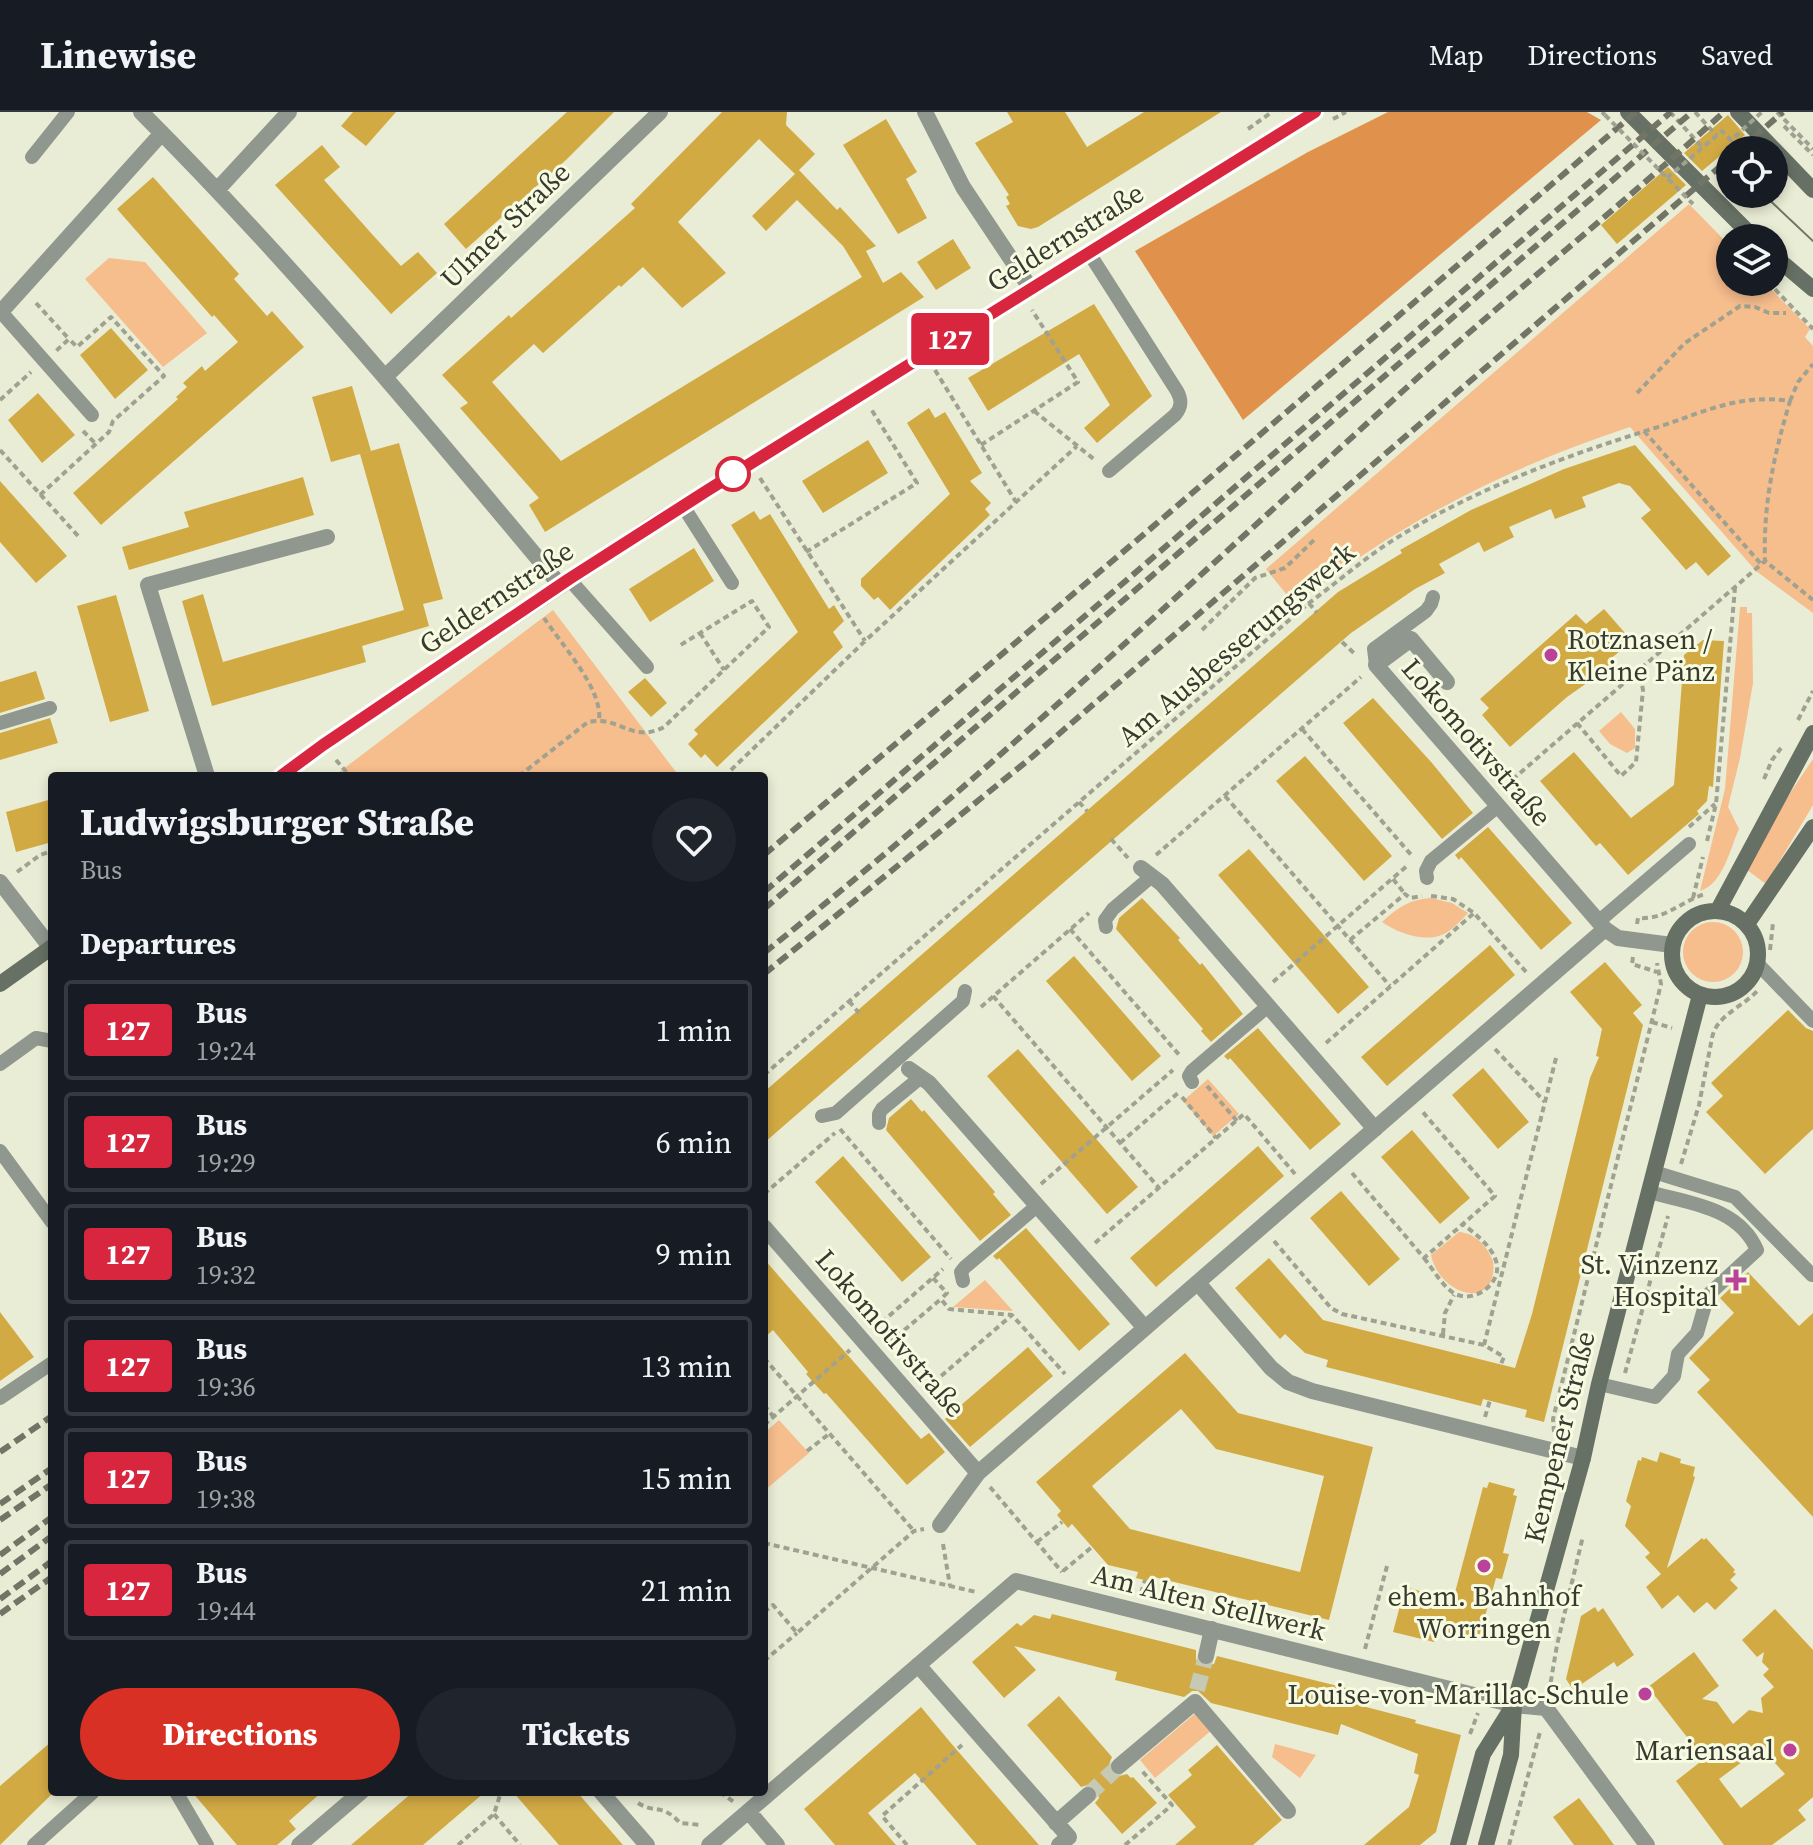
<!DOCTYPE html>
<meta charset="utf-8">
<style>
body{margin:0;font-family:"Source Serif 4",serif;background:#20242c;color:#f1f3f6;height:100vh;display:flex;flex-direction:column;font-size:30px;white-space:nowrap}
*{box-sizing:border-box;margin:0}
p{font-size:26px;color:#9ea1a6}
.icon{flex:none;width:44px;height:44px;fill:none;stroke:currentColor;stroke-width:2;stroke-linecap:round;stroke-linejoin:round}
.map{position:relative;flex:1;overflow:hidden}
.side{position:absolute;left:48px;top:660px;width:720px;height:1024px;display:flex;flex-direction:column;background:#171b24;border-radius:8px;box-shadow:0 4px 12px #0003}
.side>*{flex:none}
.badge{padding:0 16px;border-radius:6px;font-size:28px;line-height:52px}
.controls{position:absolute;left:1716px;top:24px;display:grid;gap:16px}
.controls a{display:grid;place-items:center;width:72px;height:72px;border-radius:50%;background:#171b24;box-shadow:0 4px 12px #0003;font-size:40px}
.map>.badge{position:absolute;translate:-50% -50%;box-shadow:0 0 0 4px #fff}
h2{padding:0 32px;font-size:30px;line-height:72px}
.round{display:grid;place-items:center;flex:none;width:84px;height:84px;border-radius:42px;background:#20242c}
.headline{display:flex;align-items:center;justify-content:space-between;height:136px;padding:0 32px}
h1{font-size:38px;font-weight:800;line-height:60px}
.cta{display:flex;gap:16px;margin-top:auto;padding:16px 32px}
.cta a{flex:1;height:92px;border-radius:48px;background:#d93025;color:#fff;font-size:32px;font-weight:800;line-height:92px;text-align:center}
.cta a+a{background:#20242c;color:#f1f3f6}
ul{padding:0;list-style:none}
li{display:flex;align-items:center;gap:24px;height:100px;margin:0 16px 12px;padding:0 16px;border:4px solid #363941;border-radius:8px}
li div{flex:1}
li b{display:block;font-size:30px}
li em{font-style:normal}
li .badge{min-width:88px;font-weight:700;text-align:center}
header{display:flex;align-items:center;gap:48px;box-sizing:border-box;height:112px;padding:0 40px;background:#171b24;border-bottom:2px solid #363941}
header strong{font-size:38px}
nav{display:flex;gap:44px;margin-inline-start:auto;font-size:28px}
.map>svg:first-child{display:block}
.green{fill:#f6bd8d}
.forest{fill:#e0924d}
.building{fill:#d2aa44;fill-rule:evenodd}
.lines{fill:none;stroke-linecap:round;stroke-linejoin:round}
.street-tunnel{stroke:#c6c9b4;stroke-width:16;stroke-dasharray:16 8;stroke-linecap:butt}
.path{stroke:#9fa290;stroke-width:4;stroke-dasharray:6 4;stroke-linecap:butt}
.lane{stroke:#90978f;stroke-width:14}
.street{stroke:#90978f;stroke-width:16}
.secondary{stroke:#667064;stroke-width:16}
.tram{stroke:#727566;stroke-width:2}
.rail{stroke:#727566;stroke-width:6;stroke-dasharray:12 6;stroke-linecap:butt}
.path-bridge{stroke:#9fa290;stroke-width:4;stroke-dasharray:6 4;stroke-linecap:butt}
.line-casing{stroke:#fff;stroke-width:18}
.line{stroke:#d7263d;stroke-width:12}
.stop-dot{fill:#fff;stroke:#d7263d;stroke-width:4}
.poi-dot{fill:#ba4298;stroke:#f7fbe2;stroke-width:3}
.labels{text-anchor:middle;stroke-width:6;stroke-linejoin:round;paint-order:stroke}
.street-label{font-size:28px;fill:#383a30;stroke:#f7fbe2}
.poi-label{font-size:28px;fill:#383a30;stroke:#f7fbe2;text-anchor:end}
</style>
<header>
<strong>Linewise</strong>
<nav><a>Map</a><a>Directions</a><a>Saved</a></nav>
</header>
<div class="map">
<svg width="1813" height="1733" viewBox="0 0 1813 1733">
<rect width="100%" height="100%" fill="#eaedd5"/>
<path class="green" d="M1689,92L1730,134V170H1764L1810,217L1805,225L1813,234V501L1756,459L1630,315C1508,355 1396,412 1295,493L1266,457Z
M109,146L145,150L207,221L163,255L85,167Z
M1740,495H1747V501H1752L1753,571L1740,646L1728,695L1739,717C1730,737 1723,772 1700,779L1725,677Z
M553,498L679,664H334Z
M1621,600L1635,617V636L1627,641L1610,632L1599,619Z
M1813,647V693L1766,772L1747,758L1780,696Z
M1431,786L1452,791L1468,801C1462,807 1456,814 1449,819C1430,833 1399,822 1382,810C1397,796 1410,787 1431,786Z
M1683 840a30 30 0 1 1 60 0a30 30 0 1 1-60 0Z
M1208,967L1239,1002L1213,1024L1183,989Z
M1459,1120C1475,1121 1487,1134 1493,1149C1499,1198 1441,1187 1431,1143Z
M985,1168L1013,1199L953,1195Z
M779,1308L809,1341L764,1379V1321Z
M1198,1599L1213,1617L1155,1666L1140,1648Z
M1275,1632L1316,1643L1300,1666L1272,1645Z"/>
<path class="forest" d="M1388,0H1587L1601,8L1243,308L1135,139L1308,40Z"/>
<path class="building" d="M353,0H396L366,34L341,14Z
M567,0H614L566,48L466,137L444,112Z
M722,0H787L786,13L815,42L795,62L759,27L678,110L726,161L682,196L643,155L621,175L619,173L543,241L534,232L492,270L561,349L862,165L843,134L797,88L766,119L752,104L799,58L837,98L840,95L876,134L866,139L883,171L901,160L924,185L545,420L529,393L539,386L460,296L468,291L442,263L509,203L511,206L635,96L631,92Z
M1007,0H1065L1087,35L1144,0H1221L1038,115L1031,117L1018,114L1006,94L1010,92L1006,85L1009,83L975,31L1013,10Z
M1728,3L1745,23L1702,59L1684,41Z
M886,7L917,60L906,67L927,106L898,122L843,33Z
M322,33L340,55L324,68L371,121L401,154L418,140L437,161L391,202L275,73Z
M1668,55L1686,73L1617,132L1601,113Z
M153,65L239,162L234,167L267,204L272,199L304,235L101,413L73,381L178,287L176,285L187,275L183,271L202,254L205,259L238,230L214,203L212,205L117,97Z
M953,127L971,156L936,178L917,150Z
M1094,192L1152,284L1097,331L1084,316L1110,293L1079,242L988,299L968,266Z
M111,216L148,258L115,287L80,243Z
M352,274L371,339L331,350L312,285Z
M38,281L75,323L42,351L8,308Z
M929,296L935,306L945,300L982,361L970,369L991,391L985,397L990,403L890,498L878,485L874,488L861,474V467L950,382L907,311Z
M868,328L888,361L823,401L802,369Z
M399,331L443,487L423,492L429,514L362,534L366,550L212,594L182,489L203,482L223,550L404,498L360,342Z
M1635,333L1731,444L1708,464L1696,450L1686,458L1641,406L1651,398L1630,374L1619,371L1582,385L1586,395L1555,407L1551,397L1509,415L1514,425L1484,440L1479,430L1439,452L1445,461L1415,477L1351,521L764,1031V980L1338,480L1402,441L1400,438L1471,398L1564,357Z
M303,365L314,403L129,458L122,435L189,415L184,400Z
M0,369L67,444L36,471L0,430Z
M754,399L760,408L770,402L829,497L834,493L844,509L833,520L843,535L717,655L705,642L701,646L688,632L698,622L694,618L798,520L731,413Z
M694,436L714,469L650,510L629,477Z
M116,483L149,599L110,610L77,494Z
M1604,497L1632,529L1608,549L1611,554L1567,585L1510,635L1482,603L1489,596L1480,587L1576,502L1586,512Z
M1703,528L1724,529L1713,675L1709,674L1707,689L1697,699L1699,702L1628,763L1600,731L1596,734L1540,669L1574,640L1631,706L1674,673L1684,543Z
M36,559L45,587L0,601V570Z
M645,566L667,591L651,605L628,580Z
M1373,586L1432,651L1473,701L1442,727L1343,611Z
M50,606L58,631L0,648V621Z
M1305,644L1392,744L1364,769L1276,669Z
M52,687V730L16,740L6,700Z
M1488,715L1572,811L1541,838L1461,745L1459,748L1455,743Z
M1249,737L1369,875L1338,902L1218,763Z
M1142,786L1180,826L1178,828L1200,853L1202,851L1243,902L1211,930L1201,919L1203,917L1116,817L1119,806Z
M1490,833L1515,863L1387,974L1361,945Z
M1074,844L1161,944L1132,969L1046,869Z
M1605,850L1642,893L1633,901L1643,913L1544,1310L1525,1305L1527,1298L1483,1287L1481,1294L1326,1255L1328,1248L1305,1241L1285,1222L1280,1227L1235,1176L1269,1146L1323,1208L1515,1256L1532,1202L1590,966L1599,945L1596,944L1602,917L1570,880Z
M1788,898L1806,916L1813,919V1017L1765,1062L1706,1000L1723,984L1711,971Z
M1258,916L1341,1012L1310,1038L1230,946L1228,948L1224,944Z
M1018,937L1138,1075L1107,1102L987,964Z
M1483,956L1529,1010L1498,1037L1452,983Z
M911,987L922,1000L924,998L995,1080L993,1082L1011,1103L980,1129L886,1018L889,1006Z
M1412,1018L1470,1086L1440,1112L1381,1045Z
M1258,1034L1284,1064L1156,1175L1130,1146Z
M843,1044L931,1145L902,1170L815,1070Z
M1341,1079L1400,1147L1369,1174L1310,1106Z
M1026,1116L1110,1212L1079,1239L999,1146L997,1148L993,1144Z
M764,1147L921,1327L929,1321L945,1340L907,1373L826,1281L824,1282L813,1270L806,1262L808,1260L773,1218L764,1226Z
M1748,1160L1799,1214L1813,1201V1405L1697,1280L1710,1268L1689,1246L1734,1201L1720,1186Z
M0,1200L34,1245L0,1269Z
M1028,1235L1053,1264L970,1335L945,1307Z
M1185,1241L1238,1301L1373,1335L1329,1508L1154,1465L1153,1470L1136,1466L1138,1460L1108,1453L1072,1412L1068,1416L1057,1403L1061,1399L1036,1370ZM1181,1297L1216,1337L1324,1364L1300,1460L1130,1417L1092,1374Z
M1660,1340L1681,1347L1680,1351L1695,1355L1693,1364L1695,1365L1667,1456L1702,1426L1704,1428L1706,1426L1735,1458L1733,1460L1736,1462L1730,1468L1738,1476L1715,1498L1707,1490L1694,1501L1678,1483L1662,1497L1646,1475L1661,1462L1645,1445L1650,1441L1625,1414L1631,1394L1626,1389L1638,1348L1641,1349L1642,1345L1657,1350Z
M1489,1370L1515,1377L1513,1383L1517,1384L1503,1441L1509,1442L1502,1467L1496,1466L1480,1522H1477L1475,1527L1438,1518L1434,1530L1393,1520L1405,1475L1453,1488L1483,1375L1487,1376Z
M1595,1495L1598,1500L1603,1496L1634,1543L1617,1555L1614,1550L1573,1578L1566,1567L1581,1504Z
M1775,1497L1813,1538V1685L1798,1698L1806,1708L1772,1733H1724L1676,1669L1704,1647L1648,1575L1694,1540L1719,1574L1702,1587L1717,1590L1733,1612L1749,1598L1763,1601L1761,1586L1774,1575L1763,1563L1769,1557L1762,1550L1764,1540L1757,1545L1742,1528ZM1761,1636L1785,1662L1741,1696L1719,1667Z
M1052,1502L1196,1538V1548L1203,1554L1214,1552L1217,1544L1350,1577L1347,1590L1416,1608L1415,1611L1461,1623L1436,1720L1420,1733H1364L1409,1695L1419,1663L1414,1661L1418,1642L1341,1612L1338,1623L1211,1591L1198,1579H1192L1184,1585L1115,1568L1117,1560L1014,1534L1036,1558L1004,1586L972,1550L1017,1511L1021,1514L1034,1503L1050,1507Z
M1059,1584L1112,1645L1108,1655L1111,1662L1116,1665L1127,1662L1131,1666L1133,1665L1157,1691L1122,1722L1095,1691L1099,1686L1097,1676L1091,1672L1081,1675L1027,1613Z
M921,1595L950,1630L1039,1733H977L915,1661L868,1701L896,1733H835L804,1697Z
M52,1629V1682L0,1733V1674Z
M1217,1633L1282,1708L1253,1733H1175L1196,1715L1168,1683L1192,1663L1188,1658Z
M192,1680H322L289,1709L296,1717L277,1733H237Z
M413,1680H485L423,1733H351Z
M513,1680H577L623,1733H559Z
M1579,1686L1604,1719L1614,1733H1574L1553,1705Z"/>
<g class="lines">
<path class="street-tunnel" d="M1197,1578L1206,1544
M1088,1683L1119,1654"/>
<path class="path" d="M1602,0L1605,3
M1670,0L1703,36
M1695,0L1717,24
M1777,0L1813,37
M1333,7L1346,0
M1784,14L1813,43
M1248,17L1272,0
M1768,170L1813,217
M36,191L69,227L56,239
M935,258L1016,390
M1637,281L1685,231L1740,194L1755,195L1769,201H1786
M0,288L31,260
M1790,289L1798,270L1813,252
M1034,299L1095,348
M83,319L96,332
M1644,319L1761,452
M981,333L1078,270L1032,198
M0,338L79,425
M760,366L865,529
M40,383L109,320L113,309L164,264L111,205L77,235L69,227
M806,440L917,371L871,297
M1309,491L1317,501
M544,506C561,532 603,577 599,608
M1202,518L1255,466L1285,456L1314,428
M700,521L724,558
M1342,530L1356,543
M1798,608L1813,579
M1577,611L1621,664L1636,650L1643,578L1639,557
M1302,617L1413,745
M336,648L350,664
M731,658L865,529L1077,334
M519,664L588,610C619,603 632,632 664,615L769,515L752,489L679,534
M1764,667L1772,648L1781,636
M1505,674L1765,449L1813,488
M1225,684L1390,874
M1079,690L1087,699
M1689,715L1715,692
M1111,727L1128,746
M1707,729L1716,692L1735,476
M1156,743L1361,565
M17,760L40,743L52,739
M1393,767L1405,782
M1431,784L1453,787L1474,801L1527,861
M1693,786L1703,745
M1637,812L1638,806C1665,808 1680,790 1705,782
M1070,817L1181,945
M1350,828L1405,782L1410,786L1422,784
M1770,838L1773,811
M1633,845L1632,852L1657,860
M1273,870L1408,753
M993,884L1159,1076
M849,889L859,901
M981,895L1089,801
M1652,910L1672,916
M1712,926C1716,903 1745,894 1759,877
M1326,931L1474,801
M1495,937L1545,990
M764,963L1309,491C1335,472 1360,450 1387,432C1469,379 1562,345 1655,316C1702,301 1739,281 1790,289C1774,343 1763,392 1765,449
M1207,974L1237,1009
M1182,985L1216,1026
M840,1017L951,1147
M1120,1031L1178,981
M1681,1052L1699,993L1712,926
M1352,1061L1424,1146L1495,1084L1421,998
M1041,1072L1173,958
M764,1082L835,1021
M1274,1129L1331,1196L1342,1202L1484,1233L1504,1245L1501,1252
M1095,1131L1244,1002L1295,1062
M1424,1146C1433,1157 1445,1179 1458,1183C1477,1190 1503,1170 1496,1149C1491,1133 1475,1122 1463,1112
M933,1166L947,1181L941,1187
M874,1217L943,1157
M1443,1222L1445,1201L1454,1183
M889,1231L941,1187L949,1197L1012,1203L1065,1262
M1484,1233L1556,946
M764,1246L914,1419
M1625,1261L1668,1104
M926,1277L1012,1203
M1557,1291L1575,1297
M764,1293L773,1304
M1485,1305L1490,1288
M764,1313L850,1238
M1554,1320L1553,1307L1661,872L1657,851
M807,1339L829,1322
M990,1375L1062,1460
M1037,1430L1062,1410
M764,1431L976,1480
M943,1432L950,1474
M1063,1459L1092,1435
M1141,1481L1145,1468
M764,1500L773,1493L797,1521L914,1419L924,1417
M1365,1537L1387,1454
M764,1549L797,1521
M1549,1580L1557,1533L1583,1424
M1470,1622L1478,1601
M720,1680L734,1690
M638,1691C655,1702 662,1691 680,1711L702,1713
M494,1702L520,1733
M458,1733L494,1702L501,1680
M907,1733L882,1704L962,1633
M1125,1733L1172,1693L1142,1659
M1509,1733L1540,1620"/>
<path class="lane" d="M32,45L68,0
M1089,141L1177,279C1182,288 1182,295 1175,303L1109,359
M1,200L92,303
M683,394L732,471
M569,467L647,555
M1376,553L1374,537L1426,499L1431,492L1433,485
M0,611L50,596
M1427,766L1426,759L1431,749L1498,694
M1598,810L1689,732
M1106,815L1105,808L1113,797L1152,764
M1757,851L1813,909
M0,952L36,926L52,929
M1192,970L1189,964L1192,959L1268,894
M822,1004L836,1001L963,889L965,879
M879,1011V1002L882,997L921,965
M0,1039L52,1110
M1654,1060L1735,1085L1812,1163
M963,1169L961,1160L965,1155L1037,1094
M1599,1272L1655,1285L1674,1264L1678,1242L1697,1221L1708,1183L1757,1138C1739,1095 1688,1091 1649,1080
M0,1286L52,1251
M176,1680L207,1733
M34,1733L93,1680"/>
<path class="street" d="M141,0C290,149 425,311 560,473
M925,0L963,75L1031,177
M218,77L289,0
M0,201L162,21
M386,264L660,0
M1447,570L1411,527L1376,553L1605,817
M207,664L148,473L327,425
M1141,756L1162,772L1375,1017
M0,770L51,836
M909,957L929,971L1145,1216
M764,1115L978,1361
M1198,1171L1271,1256L1288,1270L1312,1279L1583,1346
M940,1413L978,1361L1605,817L1618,826L1672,833
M1206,1544L1212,1517
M918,1553L1069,1725L1059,1733
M1119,1654L1195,1590L1288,1699
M601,1680L647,1733
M749,1700L777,1733
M1056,1711L1088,1683
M299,1733L361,1680
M709,1733L1016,1469L1514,1593L1546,1596L1647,1733"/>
<path class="secondary" d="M1628,0L1754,126
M1738,0L1813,78
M1774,144L1813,177
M281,664L323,633L653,412L1315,0
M1718,798L1813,621
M1672 842a43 43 0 1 1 86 0a43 43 0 1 1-86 0Z
M1747,812L1813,715
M0,872L52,835
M1458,1733L1483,1642L1513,1594
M1486,1733L1511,1643L1514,1593L1583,1346L1599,1272L1700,883"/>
<path class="tram" d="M1763,82L1813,129"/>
<path class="rail" d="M1739,38L1783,0
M764,743L1149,418L1636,0
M764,780L1671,0
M764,797L1692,0
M764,841C990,661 1200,462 1414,269C1516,178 1623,92 1724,0
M764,862L1032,645L1730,46
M0,1340L52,1304
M0,1392L52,1356
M0,1408L52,1372
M0,1443L52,1405
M0,1462L52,1424
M0,1487L52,1449
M0,1502L52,1465"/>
<path class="path-bridge" d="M1605,3L1693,92
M1667,66L1722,19L1731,28L1762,0"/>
</g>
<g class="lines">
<defs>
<path id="line" d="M281,664L323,633L569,467L708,378L1315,0"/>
</defs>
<use href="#line" class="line-casing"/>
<use href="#line" class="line"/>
</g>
<circle class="stop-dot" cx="733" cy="362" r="16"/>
<g class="poi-dot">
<circle cx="1551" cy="543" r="8"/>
<path d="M1732 1156h8v8h8v8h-8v8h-8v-8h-8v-8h8z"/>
<circle cx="1484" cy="1454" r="8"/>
<circle cx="1645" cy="1582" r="8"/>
<circle cx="1790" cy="1638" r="8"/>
</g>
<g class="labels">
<g class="street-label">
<text transform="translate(505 113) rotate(-44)" y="10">Ulmer Straße</text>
<text transform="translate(1065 125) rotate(-32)" y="10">Geldernstraße</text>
<text transform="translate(496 485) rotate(-34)" y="10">Geldernstraße</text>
<text transform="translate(1236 532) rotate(-40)" y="10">Am Ausbesserungswerk</text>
<text transform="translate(1477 630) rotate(49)" y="10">Lokomotivstraße</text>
<text transform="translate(891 1221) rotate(49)" y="10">Lokomotivstraße</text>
<text transform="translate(1559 1325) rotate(-76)" y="10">Kempener Straße</text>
<text transform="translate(1209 1490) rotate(14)" y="10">Am Alten Stellwerk</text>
</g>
<g class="poi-label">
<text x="1567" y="537" text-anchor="start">Rotznasen /<tspan x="1567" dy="32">Kleine Pänz</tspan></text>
<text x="1718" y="1162">St. Vinzenz<tspan x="1718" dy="32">Hospital</tspan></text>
<text x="1484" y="1494" text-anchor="middle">ehem. Bahnhof<tspan x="1484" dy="32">Worringen</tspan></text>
<text x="1629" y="1592">Louise-von-Marillac-Schule</text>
<text x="1774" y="1648">Mariensaal</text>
</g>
</g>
</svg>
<div class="controls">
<a><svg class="icon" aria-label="locate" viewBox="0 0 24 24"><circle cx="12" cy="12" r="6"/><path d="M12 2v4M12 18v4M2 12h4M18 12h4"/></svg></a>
<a><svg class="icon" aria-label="layers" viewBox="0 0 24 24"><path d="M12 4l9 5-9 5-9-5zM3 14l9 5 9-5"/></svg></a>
</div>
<b class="badge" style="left:950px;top:227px;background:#d7263d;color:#fff">127</b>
<section class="side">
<div class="headline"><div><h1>Ludwigsburger Straße</h1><p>Bus</p></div><a class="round"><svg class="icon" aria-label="heart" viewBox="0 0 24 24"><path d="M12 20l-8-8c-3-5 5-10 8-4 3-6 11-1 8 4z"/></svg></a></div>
<h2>Departures</h2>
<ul>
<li><span class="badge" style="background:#d7263d;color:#fff">127</span><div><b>Bus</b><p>19:24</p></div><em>1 min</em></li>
<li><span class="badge" style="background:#d7263d;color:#fff">127</span><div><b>Bus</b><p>19:29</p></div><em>6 min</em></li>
<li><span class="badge" style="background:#d7263d;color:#fff">127</span><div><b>Bus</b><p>19:32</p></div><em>9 min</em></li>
<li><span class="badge" style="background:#d7263d;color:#fff">127</span><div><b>Bus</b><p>19:36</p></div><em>13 min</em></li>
<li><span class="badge" style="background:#d7263d;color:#fff">127</span><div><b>Bus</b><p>19:38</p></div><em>15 min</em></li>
<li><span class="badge" style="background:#d7263d;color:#fff">127</span><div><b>Bus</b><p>19:44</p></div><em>21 min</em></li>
</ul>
<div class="cta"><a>Directions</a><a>Tickets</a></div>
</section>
</div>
